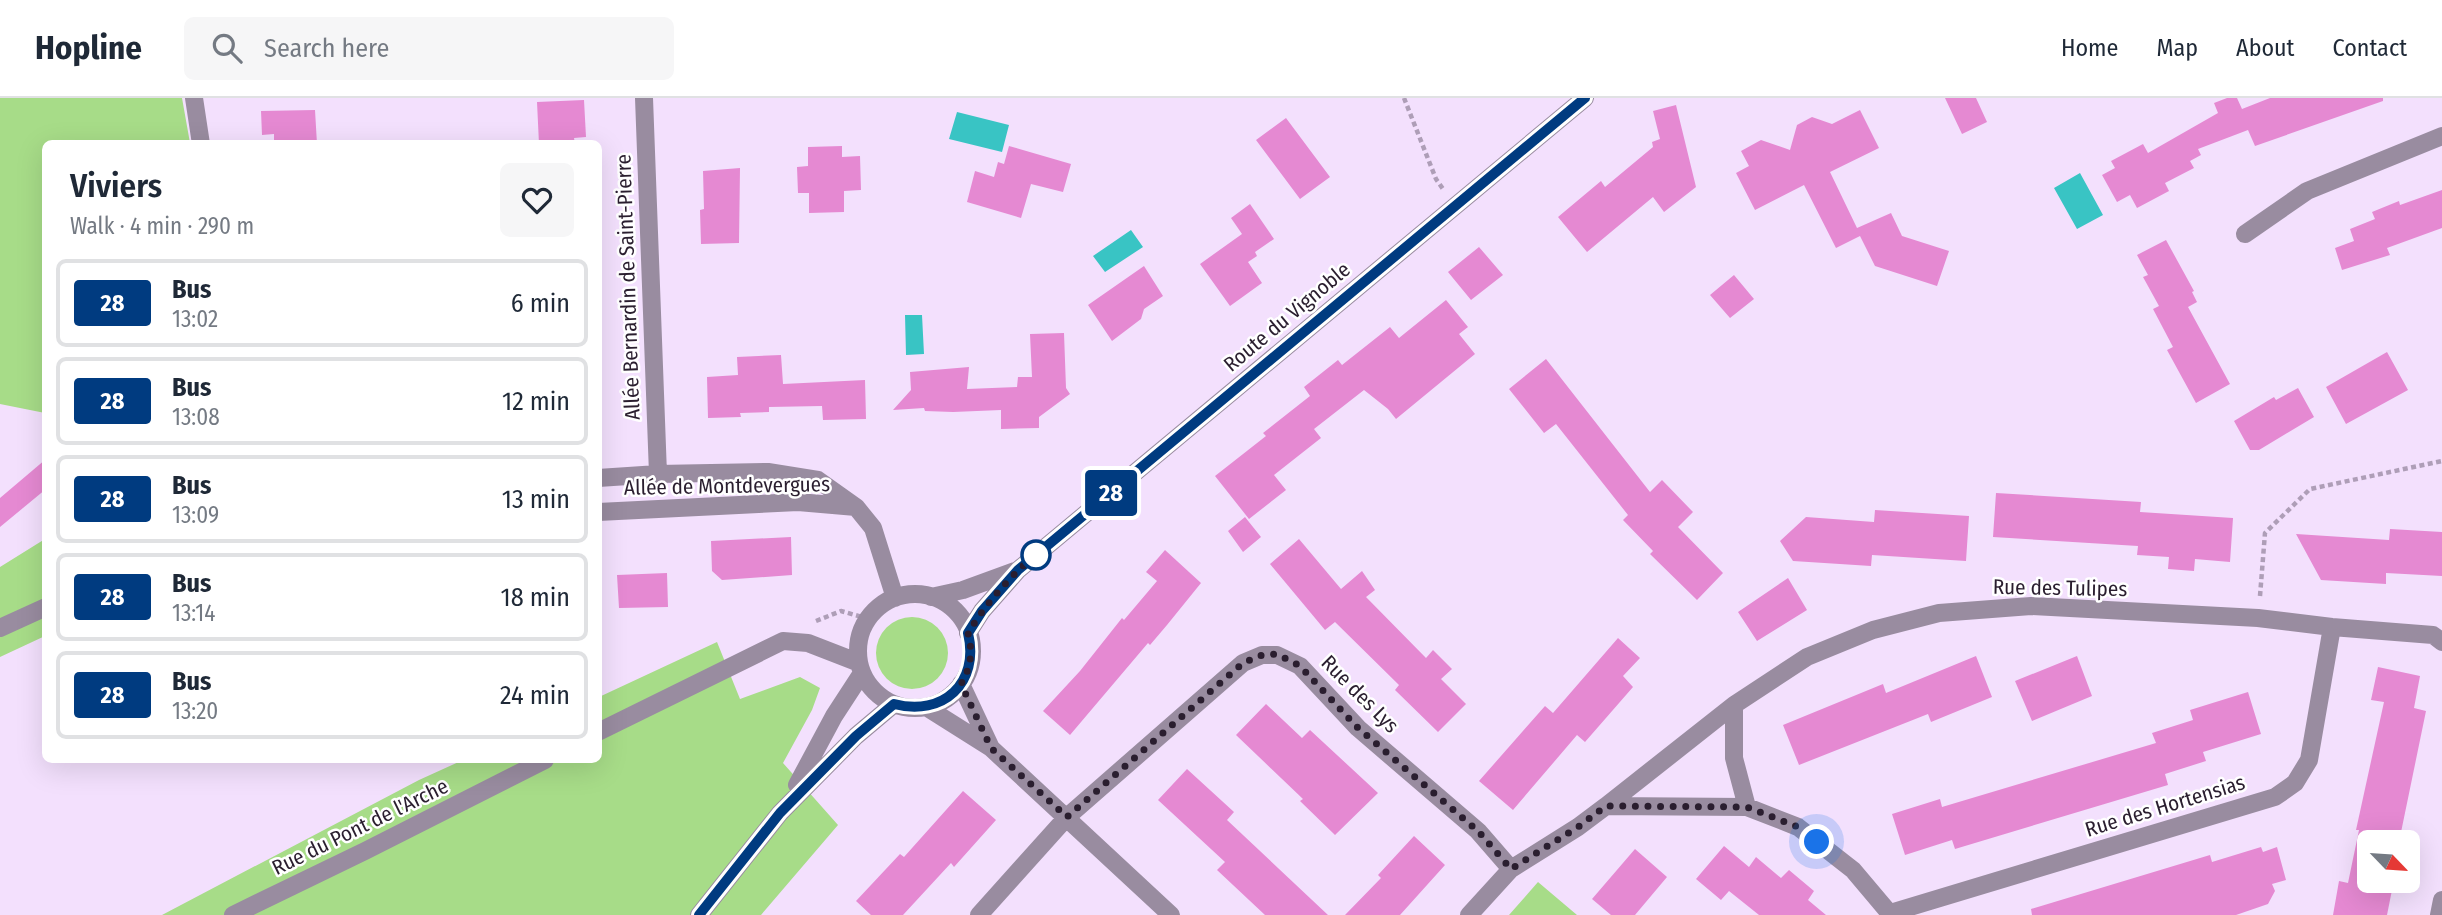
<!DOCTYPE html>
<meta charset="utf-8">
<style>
body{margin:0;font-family:"Fira Sans Condensed",sans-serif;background:#f6f6f7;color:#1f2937;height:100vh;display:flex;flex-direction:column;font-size:26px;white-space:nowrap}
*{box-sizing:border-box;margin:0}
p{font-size:23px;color:#747a83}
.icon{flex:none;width:38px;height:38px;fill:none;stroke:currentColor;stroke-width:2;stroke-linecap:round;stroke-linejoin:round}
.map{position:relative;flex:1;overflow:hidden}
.side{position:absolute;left:42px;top:42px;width:560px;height:623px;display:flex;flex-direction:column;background:#fff;border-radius:10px;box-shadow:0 7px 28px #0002}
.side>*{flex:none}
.badge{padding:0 14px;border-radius:5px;font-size:24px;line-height:46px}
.needle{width:46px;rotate:115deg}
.buttons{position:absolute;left:2357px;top:732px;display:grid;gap:14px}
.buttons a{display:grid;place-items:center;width:63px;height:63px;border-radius:10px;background:#fff;box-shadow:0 7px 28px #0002;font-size:35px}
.you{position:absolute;width:35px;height:35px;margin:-18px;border:5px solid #fff;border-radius:50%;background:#1a73e8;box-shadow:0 0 0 10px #1a73e833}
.map>.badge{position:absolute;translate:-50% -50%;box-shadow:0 0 0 4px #fff}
.round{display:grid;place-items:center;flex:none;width:74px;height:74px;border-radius:10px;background:#f6f6f7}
.headline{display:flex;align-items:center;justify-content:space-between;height:119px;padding:0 28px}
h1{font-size:33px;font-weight:600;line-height:52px}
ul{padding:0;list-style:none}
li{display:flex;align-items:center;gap:21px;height:88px;margin:0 14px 10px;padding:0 14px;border:4px solid #e0e1e3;border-radius:10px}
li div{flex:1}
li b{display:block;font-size:26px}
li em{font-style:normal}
li .badge{min-width:77px;font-weight:700;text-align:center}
header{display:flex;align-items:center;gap:42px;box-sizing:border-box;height:98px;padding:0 35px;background:#fff;border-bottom:2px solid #e0e1e3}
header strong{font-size:33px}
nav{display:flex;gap:38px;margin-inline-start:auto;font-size:24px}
.search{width:490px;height:63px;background:#f6f6f7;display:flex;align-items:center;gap:18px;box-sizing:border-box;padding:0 24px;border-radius:10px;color:#747a83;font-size:26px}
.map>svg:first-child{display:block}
.green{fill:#a7dc88}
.water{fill:#39c4c4}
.building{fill:#e589d2}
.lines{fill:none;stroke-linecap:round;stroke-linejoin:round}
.path{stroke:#ae9eb7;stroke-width:4.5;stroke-dasharray:5 3.5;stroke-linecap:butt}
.minor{stroke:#998ca0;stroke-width:18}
.line-casing{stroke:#fff;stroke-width:16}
.line{stroke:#003b80;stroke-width:10}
.walk{stroke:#2a1e2f;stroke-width:7;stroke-dasharray:0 12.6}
.stop-dot{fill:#fff;stroke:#003b80;stroke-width:3.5}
.labels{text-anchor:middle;stroke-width:5;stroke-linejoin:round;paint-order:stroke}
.street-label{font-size:21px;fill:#2a1e2f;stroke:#fff}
</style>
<header>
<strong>Hopline</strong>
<div class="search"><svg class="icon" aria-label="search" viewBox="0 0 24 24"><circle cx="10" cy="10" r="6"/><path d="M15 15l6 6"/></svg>Search here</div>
<nav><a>Home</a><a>Map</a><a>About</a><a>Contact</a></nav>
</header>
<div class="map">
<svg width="2442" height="817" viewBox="0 0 2442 817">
<rect width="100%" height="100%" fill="#f3e0fd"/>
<path class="green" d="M0,0H182L190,45L46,46L45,315L0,306Z
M45,441V538L0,559V469Z
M876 555a36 36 0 1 1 72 0a36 36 0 1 1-72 0Z
M717,544L740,601L800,579L820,590L812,612L783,665L838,727L761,817H162L419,682L463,662H598L599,599Z
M1538,784L1577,817H1509Z"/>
<path class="water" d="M957,14L1009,27L1002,54L949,41Z
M2080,75L2103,117L2077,131L2054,90Z
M1131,132L1143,149L1105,174L1093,158Z
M905,217H922L924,256L906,257Z"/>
<path class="building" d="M1945,0H1976L1987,24L1962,36Z
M2227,0H2237L2242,11L2270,0H2383V3L2255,48L2248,32L2198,51L2201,57L2190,63L2194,70L2165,85L2169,93L2137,110L2130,97L2117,104L2102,77L2115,70L2111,63L2143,46L2148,55L2218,15L2214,5Z
M584,2L586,39L574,40L575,46H539L537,4Z
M1676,7L1696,89L1664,114L1653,99L1587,154L1558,119L1601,83L1605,89L1653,49L1652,44L1660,41L1653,13Z
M315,12L317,46H274V36L262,37L261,13Z
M1860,12L1879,50L1830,74L1857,130L1891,115L1902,138L1949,153L1937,188L1875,168L1860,138L1836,150L1804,87L1755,112L1736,75L1749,68L1741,53L1761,42L1790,52L1797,27L1812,19L1832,26Z
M1286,20L1330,79L1300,101L1256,42Z
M842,48V59L860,58L861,92L844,93V114L809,115V95H798L797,69L808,68V49Z
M1009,48L1071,66L1063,94L1031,86L1021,120L967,104L975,73L994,79L998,64L1004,66Z
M740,70L739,145L701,146L700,112L704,111L703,73Z
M2442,92V130L2387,150L2390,157L2342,172L2335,150L2354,143L2350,131L2375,121L2372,114L2399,103L2400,107Z
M1250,106L1274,141L1255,154L1257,158L1248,164L1262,185L1230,208L1200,166L1242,136L1231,120Z
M2166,142L2194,193L2192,194L2197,204L2188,209L2230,286L2196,305L2167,252L2173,249L2153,211L2159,208L2143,179L2148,177L2137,157Z
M1479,149L1503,177L1471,202L1448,174Z
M1144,168L1163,198L1144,211L1141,221L1112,243L1088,207Z
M1734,177L1754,201L1730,220L1710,197Z
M1446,202L1468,229L1459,236L1475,256L1396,321L1388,311L1364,292L1314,331L1321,340L1274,377L1286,392L1249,421L1215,378L1266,338L1263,335L1310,298L1304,289L1338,262L1342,267L1390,229L1399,240Z
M1064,235L1066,290L1070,296L1039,319V330L1001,331V312L953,314L925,313L924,310L893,312L911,292L910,274L969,269L967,291L1017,289L1018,279H1032L1030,236Z
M2387,254L2408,292L2346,326L2326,289Z
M781,257L783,286L865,282L866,321L823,322L822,308L769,309V314L740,315L741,319L708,320L707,279L738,277L737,259Z
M1546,261L1650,394L1662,382L1693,414L1678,429L1723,475L1697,502L1650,456L1653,453L1623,422L1628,417L1556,326L1544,335L1509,291Z
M2298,290L2314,319L2259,352H2250L2234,323L2274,299L2276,302Z
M46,361V391L0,429V400Z
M1996,395L2141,404L2140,414L2233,420L2230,464L2195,461L2194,473L2168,471L2169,459L2137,457L2138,448L1993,439Z
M1875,412L1969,418L1966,463L1872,457L1871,468L1793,463L1780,443L1806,419L1874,424Z
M1245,419L1261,439L1243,454L1228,433Z
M2390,431L2442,434V478L2386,475V486L2321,482L2296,436L2389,442Z
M791,439L792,477L722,482L712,473L711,443Z
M1299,441L1341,491L1362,473L1375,492L1366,499L1426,560L1433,552L1452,571L1441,581L1466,606L1438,634L1395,592L1399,587L1335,524L1325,532L1270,466Z
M1165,452L1201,485L1167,527L1150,547L1148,545L1070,637L1043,613L1080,573L1122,520L1124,522L1157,483L1146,474Z
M667,475L668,509L619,510L617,477Z
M1788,480L1807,512L1757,543L1738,514Z
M1618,540L1640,560L1623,578L1633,589L1585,644L1577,637L1513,712L1479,683L1545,608L1553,615Z
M1976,558L1992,599L1931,624L1928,616L1799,667L1783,627L1883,586L1886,595Z
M2077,558L2092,598L2032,623L2015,583Z
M2378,569L2420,578L2414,610L2426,613L2399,744H2370V782H2394L2387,817H2333L2339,783L2348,785L2359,732H2356L2384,604L2371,602Z
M2248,594L2261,636L2203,654L2206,663L2165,676L2168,687L1955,751L1952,742L1905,757L1892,716L1940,701L1942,709L2156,645L2152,635L2193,622L2190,612Z
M1266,606L1302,640L1310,632L1378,695L1335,737L1300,703L1303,701L1236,637Z
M1187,671L1234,714L1227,722L1328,817H1265L1217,772L1225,764L1158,702Z
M963,693L996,722L954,769L951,765L903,817H871L856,803L900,756L904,759Z
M1414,738L1445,767L1400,817H1345L1381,780L1378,777Z
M1724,748L1749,769L1756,759L1781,780L1789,772L1814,793L1808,802L1826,817H1759L1729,793L1721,802L1696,781Z
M2261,749L2263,754L2277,749L2286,782L2272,786L2275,793L2268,806L2236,817H2032L2031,811L2210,757L2212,764Z
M1635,751L1667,779L1635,817H1611L1592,801Z"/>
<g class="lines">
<path class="path" d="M1404,0L1436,81L1443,91
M2260,498L2265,435L2310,391L2442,363
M816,523L841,513L869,521"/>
<path class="minor" d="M194,0L201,46
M644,0L658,376
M2245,136L2307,93L2442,38
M598,380L658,376L768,374L818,382L856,409L873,430L895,500
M598,414L798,404L856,409
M858 553a57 57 0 1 1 114 0a57 57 0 1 1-114 0Z
M931,499L963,492L1015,473
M0,530L46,509
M968,535L982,513L1018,472L1585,0
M961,586L991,650
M1734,607V660L1747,709
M926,609L991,650L1171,817
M598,634L783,543L808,545L857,564
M797,687L834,618L862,575
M1606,708L1734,607L1807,559L1873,532L1939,515L2031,508L2258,520L2332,529L2433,537L2442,544
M1890,815L2275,699L2295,685L2309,662L2332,529
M233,817L365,753L545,662
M699,817L780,715L856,638L894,606
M979,817L1067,719L1243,565L1262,557H1277L1300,568L1358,630L1478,733L1511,771
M1469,817L1511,771L1578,729L1606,708L1747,709L1798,729L1853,772L1891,817
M2439,817L2442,802"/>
</g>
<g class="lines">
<defs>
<path id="line" d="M699,817L780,715L856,638L894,606C943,619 980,585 968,535L982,513L1018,472L1585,0"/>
</defs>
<use href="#line" class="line-casing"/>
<use href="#line" class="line"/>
<path class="walk" d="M1036,457L1039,454C1011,477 987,504 968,535C973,554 971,569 961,586L991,650L1067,719L1243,565L1262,557L1277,556L1300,568L1358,630L1478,733L1511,771L1578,729L1606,708L1747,709L1798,729L1817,744"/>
</g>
<circle class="stop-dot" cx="1036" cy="457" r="14"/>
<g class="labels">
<g class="street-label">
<text transform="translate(628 189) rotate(-92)" y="7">Allée Bernardin de Saint-Pierre</text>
<text transform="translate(1287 219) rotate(-40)" y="7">Route du Vignoble</text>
<text transform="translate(727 388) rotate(-1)" y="7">Allée de Montdevergues</text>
<text transform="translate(2060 490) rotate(1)" y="7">Rue des Tulipes</text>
<text transform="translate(1360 596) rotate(45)" y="7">Rue des Lys</text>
<text transform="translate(2165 708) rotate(-17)" y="7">Rue des Hortensias</text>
<text transform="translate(360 729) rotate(-26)" y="7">Rue du Pont de l'Arche</text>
</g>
</g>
</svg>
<div class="buttons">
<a><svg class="needle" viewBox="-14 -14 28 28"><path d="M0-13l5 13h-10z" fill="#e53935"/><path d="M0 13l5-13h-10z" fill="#747a83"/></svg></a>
</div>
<div class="you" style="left:1817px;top:744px"></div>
<b class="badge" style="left:1111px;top:395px;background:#003b80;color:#fff">28</b>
<section class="side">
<div class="headline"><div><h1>Viviers</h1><p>Walk · 4 min · 290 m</p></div><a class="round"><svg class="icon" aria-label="heart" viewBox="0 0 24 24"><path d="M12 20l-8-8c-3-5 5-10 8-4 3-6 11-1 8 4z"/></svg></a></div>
<ul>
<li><span class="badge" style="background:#003b80;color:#fff">28</span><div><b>Bus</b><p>13:02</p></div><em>6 min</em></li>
<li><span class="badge" style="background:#003b80;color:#fff">28</span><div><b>Bus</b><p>13:08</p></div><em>12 min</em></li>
<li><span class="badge" style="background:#003b80;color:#fff">28</span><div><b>Bus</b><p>13:09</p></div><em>13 min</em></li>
<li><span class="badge" style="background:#003b80;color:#fff">28</span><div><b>Bus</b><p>13:14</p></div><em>18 min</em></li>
<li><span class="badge" style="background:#003b80;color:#fff">28</span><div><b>Bus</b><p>13:20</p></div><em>24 min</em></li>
</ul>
</section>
</div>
